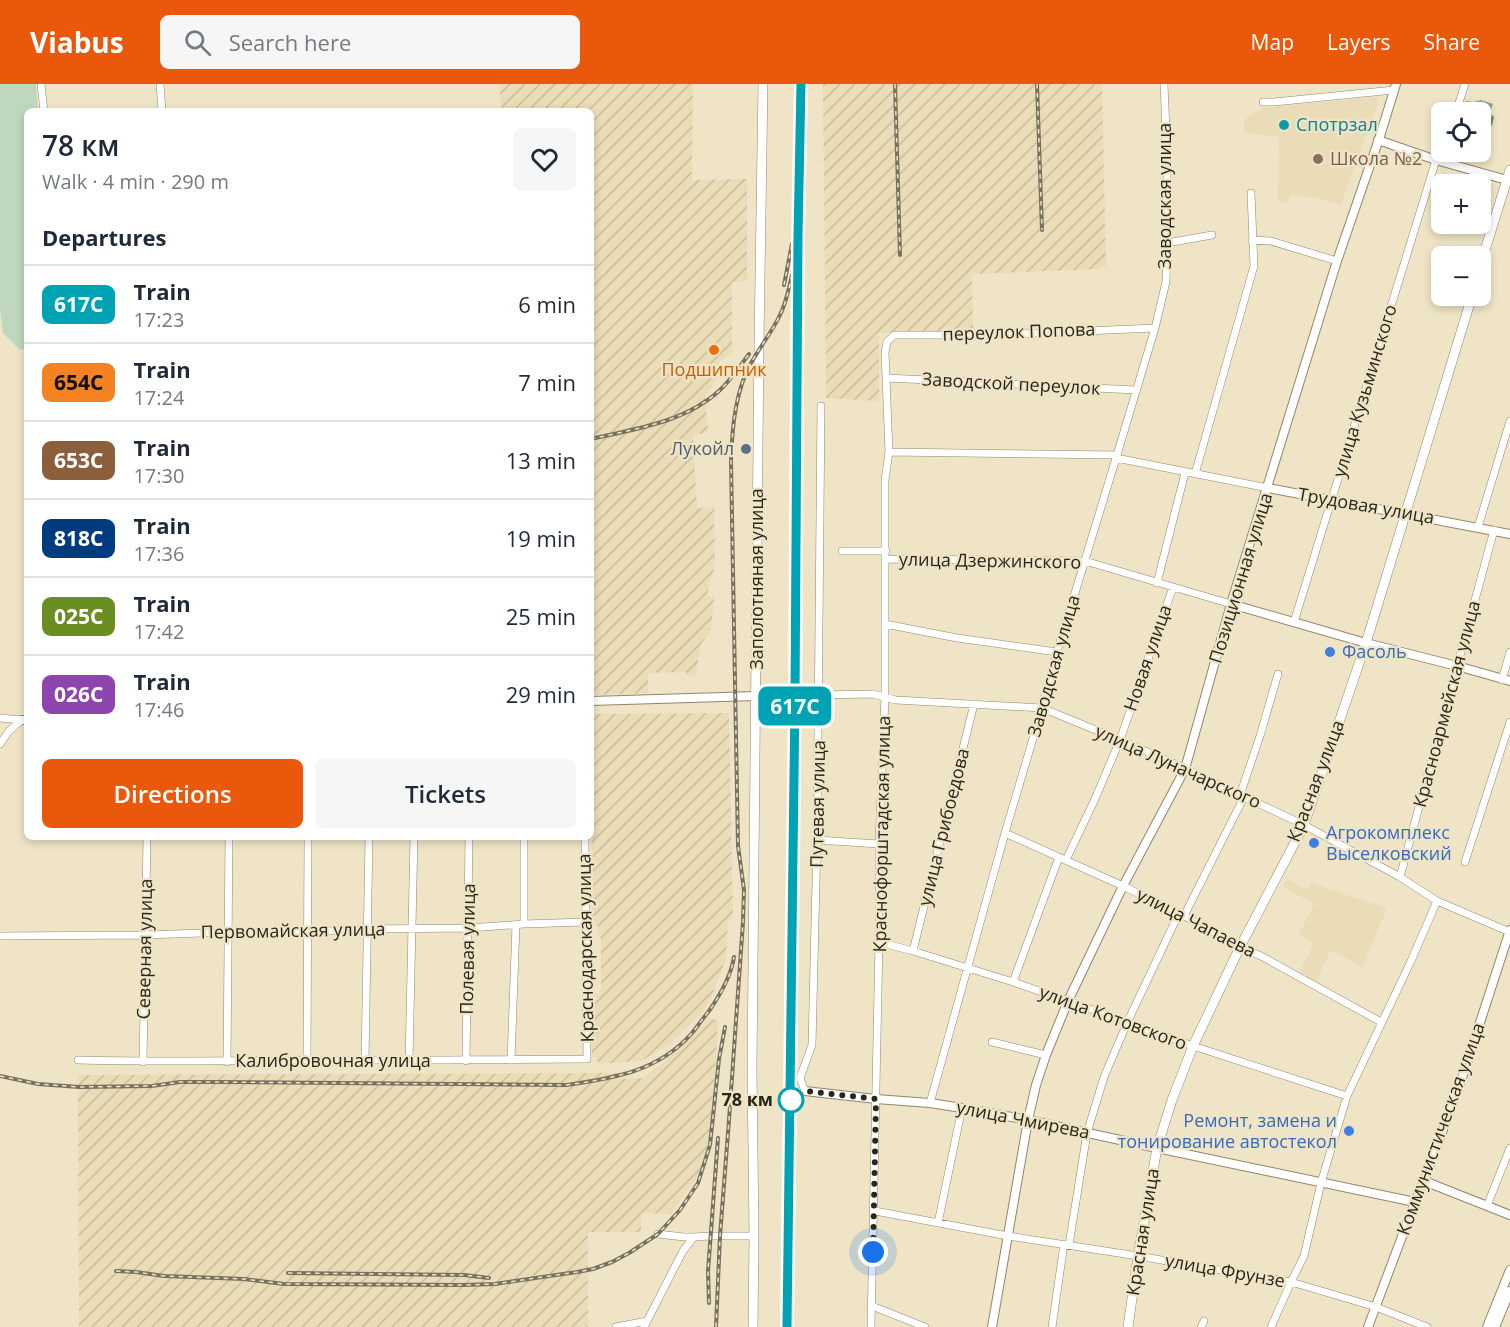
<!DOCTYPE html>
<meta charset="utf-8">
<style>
body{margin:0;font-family:"Open Sans",sans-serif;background:#f6f6f7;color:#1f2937;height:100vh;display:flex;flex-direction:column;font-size:22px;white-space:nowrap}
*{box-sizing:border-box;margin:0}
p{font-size:20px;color:#747a83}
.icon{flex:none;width:33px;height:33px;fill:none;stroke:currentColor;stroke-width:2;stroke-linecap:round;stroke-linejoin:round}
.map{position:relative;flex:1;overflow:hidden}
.sheet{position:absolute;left:24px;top:24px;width:570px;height:732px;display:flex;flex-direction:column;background:#fff;border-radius:9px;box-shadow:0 3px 9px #0003}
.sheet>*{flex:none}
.badge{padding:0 12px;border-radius:9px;font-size:21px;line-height:39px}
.controls{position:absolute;left:1431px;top:18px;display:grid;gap:12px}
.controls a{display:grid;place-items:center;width:60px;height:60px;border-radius:9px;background:#fff;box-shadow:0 3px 9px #0003;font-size:30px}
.you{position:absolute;width:30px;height:30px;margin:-15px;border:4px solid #fff;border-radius:50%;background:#1a73e8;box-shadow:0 0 0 9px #1a73e833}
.map>.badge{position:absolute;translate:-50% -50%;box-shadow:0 0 0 3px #fff}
h2{padding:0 18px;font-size:22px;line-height:54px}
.round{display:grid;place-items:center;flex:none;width:63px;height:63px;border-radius:9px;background:#f6f6f7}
.headline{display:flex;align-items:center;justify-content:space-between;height:102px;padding:0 18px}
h1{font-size:28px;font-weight:600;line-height:45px}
.cta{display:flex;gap:12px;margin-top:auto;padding:12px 18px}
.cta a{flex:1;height:69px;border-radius:9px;background:#ea580c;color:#fff;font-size:24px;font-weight:600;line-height:69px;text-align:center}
.cta a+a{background:#f6f6f7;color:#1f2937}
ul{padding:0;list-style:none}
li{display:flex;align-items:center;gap:18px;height:78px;padding:0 18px;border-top:2px solid #e0e1e3}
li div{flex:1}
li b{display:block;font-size:22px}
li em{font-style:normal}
li .badge{min-width:66px;font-weight:700;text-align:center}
header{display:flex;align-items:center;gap:36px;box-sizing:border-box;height:84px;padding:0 30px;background:#ea580c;color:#fff}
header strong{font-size:28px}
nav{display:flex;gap:33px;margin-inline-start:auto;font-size:21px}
.search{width:420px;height:54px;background:#f6f6f7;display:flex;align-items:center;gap:15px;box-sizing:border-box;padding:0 21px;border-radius:9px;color:#747a83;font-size:22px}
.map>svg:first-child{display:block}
.industrial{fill:url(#industrial-furrows)}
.built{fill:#e9dcb6}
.forest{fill:url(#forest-firs)}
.garden{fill:#bfd8bd}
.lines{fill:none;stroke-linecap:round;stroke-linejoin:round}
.minor-casing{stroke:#90876a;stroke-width:8}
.tertiary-casing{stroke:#90876a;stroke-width:10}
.secondary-casing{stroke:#90876a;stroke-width:10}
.minor{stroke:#fff;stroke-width:7}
.tertiary{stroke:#fff;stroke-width:8}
.secondary{stroke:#fff;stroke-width:9}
.rail-casing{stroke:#77715e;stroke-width:4}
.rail{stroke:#efe5c6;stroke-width:1.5;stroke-dasharray:4.5;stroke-linecap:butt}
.line-casing{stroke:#fff;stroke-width:14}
.line{stroke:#00a3b4;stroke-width:9}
.walk{stroke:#29261a;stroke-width:6;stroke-dasharray:0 10.8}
.culture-dot{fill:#0f9aa8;stroke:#efe5c6;stroke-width:2}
.education-dot{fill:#8d6e63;stroke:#efe5c6;stroke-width:2}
.food-dot{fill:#e8710a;stroke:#efe5c6;stroke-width:2}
.service-dot{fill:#5c6f8a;stroke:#efe5c6;stroke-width:2}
.shop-dot{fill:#3f7fe0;stroke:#efe5c6;stroke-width:2}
.stop-dot{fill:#fff;stroke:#00a3b4;stroke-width:3}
.labels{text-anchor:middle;stroke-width:4.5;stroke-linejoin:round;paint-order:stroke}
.culture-label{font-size:18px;fill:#0d838f;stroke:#efe5c6;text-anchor:start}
.education-label{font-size:18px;fill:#785e54;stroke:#efe5c6;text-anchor:start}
.street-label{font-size:18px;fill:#29261a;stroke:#efe5c6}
.food-label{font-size:18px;fill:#c56008;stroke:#efe5c6}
.service-label{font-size:18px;fill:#4e5e75;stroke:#efe5c6;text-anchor:end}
.shop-label{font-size:18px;fill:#366cbe;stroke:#efe5c6;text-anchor:start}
.stop-label{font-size:18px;font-weight:bold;fill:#29261a;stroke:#efe5c6;text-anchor:end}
</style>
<header>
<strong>Viabus</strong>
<div class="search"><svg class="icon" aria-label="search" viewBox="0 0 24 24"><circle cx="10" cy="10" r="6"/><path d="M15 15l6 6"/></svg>Search here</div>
<nav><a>Map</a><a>Layers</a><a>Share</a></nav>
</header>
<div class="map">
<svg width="1510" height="1243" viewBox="0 0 1510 1243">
<defs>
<pattern id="industrial-furrows" width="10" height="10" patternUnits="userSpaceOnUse" patternTransform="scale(1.5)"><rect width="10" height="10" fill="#e9dcb6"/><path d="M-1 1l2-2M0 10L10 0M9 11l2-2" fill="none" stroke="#c8bd9c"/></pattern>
<pattern id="forest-firs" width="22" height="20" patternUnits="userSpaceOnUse" patternTransform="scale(1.5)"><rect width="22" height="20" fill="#8bac89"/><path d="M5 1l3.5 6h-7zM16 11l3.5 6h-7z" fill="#728c6f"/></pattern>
</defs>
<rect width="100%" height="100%" fill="#efe5c6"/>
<path class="industrial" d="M499,0H693L692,96L747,95V197L732,198V268L719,278L720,290L705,313L708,349L693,351L697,424L714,423L715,481L707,511L714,513L711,545L700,562L696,593L687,592L686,588L648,589V609L591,611V27H502Z
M823,0H1102L1106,183H1100V185L972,190L973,247L879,249V317L826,314Z
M729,629L733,832L728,837L726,875L710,916L702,929L670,960L641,977L598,980L597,973H592L591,909H601V854H599L597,840L592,837L591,630Z
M709,935L718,936L713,1025L709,1054L705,1075L697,1094L670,1130L641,1129V1148H588V1243H79L78,991L619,989L620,995L642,994L663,979Z"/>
<path class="built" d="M1376,13L1379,16L1341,121L1321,115L1291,110L1287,119L1278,116L1279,53L1244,49V36L1262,24Z
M1287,795L1306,806L1312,797L1326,804L1387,824L1363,883L1331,866L1316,898L1300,887L1314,859L1299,850L1314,820L1283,803Z"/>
<path class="forest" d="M1481,16L1493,20L1490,29L1494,33L1492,42L1482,40L1481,45L1480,28H1462L1466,17L1474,18Z"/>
<path class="garden" d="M0,0H36L38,27H27V266L19,265L3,249L0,225Z"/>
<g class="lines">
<defs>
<path id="minor" d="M41,0L44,27
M160,0L162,27
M1263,18H1274L1394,6
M1456,28L1465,0
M1442,77L1445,68
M1252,156L1271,157L1337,177
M1167,159L1212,151
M886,294L1136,306
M889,368L1117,371
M1116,374L1268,404
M1195,390L1254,182L1251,109
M1478,443L1510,337
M842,467H886
M886,475L1085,477L1231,520
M1157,499L1185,389
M1294,538L1436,76
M885,540L957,554L1057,568
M1502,596L1510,568
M819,611L873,610L896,616L1042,624L1120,656L1175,680L1304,741L1400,793L1437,817L1510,848
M0,634L22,636
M0,660L9,647L22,636
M1240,711L1260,652L1278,590
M1005,749L1123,802L1179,829L1240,863L1261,872L1381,938
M817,756L879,760
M1066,776L1095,715L1120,656L1173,503
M1465,778L1510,638
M1400,793L1494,446
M1184,832L1244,713
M524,840V753
M0,852L146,851L229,848H307L368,845L469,844L524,840L585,838
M879,858L913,867L1013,898L1068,917L1193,962L1347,1012
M913,867L974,620
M1013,898L1059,773
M992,958L1046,971
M78,976C154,978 230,977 306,976C400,976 493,976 587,975L585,753
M307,976L308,753
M511,976L516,841
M365,977L369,753
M409,977L414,753
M466,977L469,753
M143,978L147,753
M227,978L229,753
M805,1007L800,994L812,961L817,756L821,322
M930,1019L1005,749L1042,624L1057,568L1117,371L1155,244L1166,198L1167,159V69L1164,0
M1487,1122L1510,1064
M875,1127L1008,1152L1138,1172L1291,1198L1376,1223L1427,1243
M938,1139L962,1024
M658,1150L684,1153H694
M1069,1161L1087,1049L1104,993L1127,939L1179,829
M872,1222L925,1243
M616,1243L647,1237
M644,1243L683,1167L694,1153L710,1152H754
M871,1243L879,858V760L885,613V396L889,368L885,268L887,258L894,251H993L1155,244
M1052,1243L1064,1160
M1201,1243L1204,1237
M1271,1243L1291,1198L1304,1172L1321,1099L1347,1012L1411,877L1437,817"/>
<path id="tertiary" d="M1378,56L1436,76L1510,97
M1268,404L1510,450
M1231,520L1366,559L1457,582L1510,597
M591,617L756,612
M22,636H27
M805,1007L876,1015L930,1019L962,1024L1028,1036L1157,1064L1415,1118
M1424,1097L1510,1131
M992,1243L1028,1036L1036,1001L1046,971L1068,917L1123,802L1185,685L1231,520L1337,177L1380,52L1396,0
M1368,1243L1415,1118L1424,1097L1463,991L1510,846
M1487,1243L1510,1186
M1495,1243L1510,1207"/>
<path id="secondary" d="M1480,182L1510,86
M753,1243L754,1152L752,984L759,258L763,0
M1128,1243L1138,1172L1157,1064L1172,1016L1193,962L1240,863L1304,741L1366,559L1472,212"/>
</defs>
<use href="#minor" class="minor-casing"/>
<use href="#tertiary" class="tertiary-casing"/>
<use href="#secondary" class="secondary-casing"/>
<use href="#minor" class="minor"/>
<use href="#tertiary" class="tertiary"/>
<use href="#secondary" class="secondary"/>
<defs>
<path id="rail" d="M895,0L900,171
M1037,0L1042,146
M784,201L792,160
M591,355C635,345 686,338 720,306C731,296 740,282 749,270
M0,992L38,1000L79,1003L152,1002L180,998H215L567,1001C615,994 659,987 692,949C698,942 703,934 709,927C720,911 731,893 734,873
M116,1187L136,1188L164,1192L244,1195L284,1200L464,1201L495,1200L577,1188L593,1185L612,1178L629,1169L658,1150L680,1126L698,1099L710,1061L719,975L725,943
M288,1189L464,1191L489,1194
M709,1219L708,1187L718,1054
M716,1243L720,1152L729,1036L743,838L744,806L738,762L731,378C732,348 734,320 745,291C754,270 770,252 780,231C786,219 789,205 792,191
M787,1243L795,614L798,194L801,0"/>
</defs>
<use href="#rail" class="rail-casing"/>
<use href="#rail" class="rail"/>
</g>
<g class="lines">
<defs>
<path id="line" d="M787,1243L795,614L798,152L801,0"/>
</defs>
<use href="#line" class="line-casing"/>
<use href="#line" class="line"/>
<path class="walk" d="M791,1016L806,1007L876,1015L873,1168"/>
</g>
<circle class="culture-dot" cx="1284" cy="41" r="6"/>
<circle class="education-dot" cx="1318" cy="75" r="6"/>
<circle class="food-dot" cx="714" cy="266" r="6"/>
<circle class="service-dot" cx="746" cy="365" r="6"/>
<g class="shop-dot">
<circle cx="1330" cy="568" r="6"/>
<circle cx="1314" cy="759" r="6"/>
<circle cx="1349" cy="1047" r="6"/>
</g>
<circle class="stop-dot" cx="791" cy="1016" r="12"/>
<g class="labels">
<g class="culture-label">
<text x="1296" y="47">Спотрзал</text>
</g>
<g class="education-label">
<text x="1330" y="81">Школа №2</text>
</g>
<g class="street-label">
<text transform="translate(1165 112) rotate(-90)" y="6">Заводская улица</text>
<text transform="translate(1019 248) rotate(-2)" y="6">переулок Попова</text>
<text transform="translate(1011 300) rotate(3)" y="6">Заводской переулок</text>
<text transform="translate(1365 307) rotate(-73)" y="6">улица Кузьминского</text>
<text transform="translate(1366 422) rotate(10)" y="6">Трудовая улица</text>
<text transform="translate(990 477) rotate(1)" y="6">улица Дзержинского</text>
<text transform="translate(1241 494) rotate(-73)" y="6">Позиционная улица</text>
<text transform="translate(757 495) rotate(-90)" y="6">Заполотняная улица</text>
<text transform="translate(1148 574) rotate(-71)" y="6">Новая улица</text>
<text transform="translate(1054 582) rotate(-74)" y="6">Заводская улица</text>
<text transform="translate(1447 620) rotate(-75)" y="6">Красноармейская улица</text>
<text transform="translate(1178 683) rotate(24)" y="6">улица Луначарского</text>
<text transform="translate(1316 697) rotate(-69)" y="6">Красная улица</text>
<text transform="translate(818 720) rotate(-89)" y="6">Путевая улица</text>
<text transform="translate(944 743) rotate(-76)" y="6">улица Грибоедова</text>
<text transform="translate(882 750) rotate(-89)" y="6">Краснофорштадская улица</text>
<text transform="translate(1196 839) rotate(27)" y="6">улица Чапаева</text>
<text transform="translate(293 847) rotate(-1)" y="6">Первомайская улица</text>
<text transform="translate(586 864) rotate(-91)" y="6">Краснодарская улица</text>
<text transform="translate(145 865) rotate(-89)" y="6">Северная улица</text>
<text transform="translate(468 865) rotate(-89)" y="6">Полевая улица</text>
<text transform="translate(1113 934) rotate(20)" y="6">улица Котовского</text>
<text x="333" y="983">Калибровочная улица</text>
<text transform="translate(1023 1036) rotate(11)" y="6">улица Чмирева</text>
<text transform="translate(1441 1045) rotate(-70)" y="6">Коммунистическая улица</text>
<text transform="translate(1143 1148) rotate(-81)" y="6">Красная улица</text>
<text transform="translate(1225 1187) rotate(10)" y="6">улица Фрунзе</text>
</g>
<g class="food-label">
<text x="714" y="292">Подшипник</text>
</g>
<g class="service-label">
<text x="734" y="371">Лукойл</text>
</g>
<g class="shop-label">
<text x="1342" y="574">Фасоль</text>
<text x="1326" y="755">Агрокомплекс<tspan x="1326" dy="21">Выселковский</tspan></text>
<text x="1337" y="1043" text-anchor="end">Ремонт, замена и<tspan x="1337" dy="21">тонирование автостекол</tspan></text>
</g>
<g class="stop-label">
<text x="773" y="1022">78 км</text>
</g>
</g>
</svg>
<div class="controls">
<a><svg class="icon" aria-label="locate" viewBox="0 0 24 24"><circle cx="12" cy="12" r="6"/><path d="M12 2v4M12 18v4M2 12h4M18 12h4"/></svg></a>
<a>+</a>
<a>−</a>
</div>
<div class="you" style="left:873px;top:1168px"></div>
<b class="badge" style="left:795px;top:622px;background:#00a3b4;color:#fff">617C</b>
<section class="sheet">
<div class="headline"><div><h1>78 км</h1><p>Walk · 4 min · 290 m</p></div><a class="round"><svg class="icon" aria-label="heart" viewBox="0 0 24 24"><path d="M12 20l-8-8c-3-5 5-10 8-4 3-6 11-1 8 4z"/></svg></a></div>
<h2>Departures</h2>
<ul>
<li><span class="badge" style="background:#00a3b4;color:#fff">617C</span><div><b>Train</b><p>17:23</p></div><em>6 min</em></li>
<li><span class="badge" style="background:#f58220;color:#111">654С</span><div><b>Train</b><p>17:24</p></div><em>7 min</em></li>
<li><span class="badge" style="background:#8b5e3c;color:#fff">653С</span><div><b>Train</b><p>17:30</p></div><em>13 min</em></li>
<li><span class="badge" style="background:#003b80;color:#fff">818С</span><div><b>Train</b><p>17:36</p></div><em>19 min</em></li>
<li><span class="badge" style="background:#6b8e23;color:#fff">025С</span><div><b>Train</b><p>17:42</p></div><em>25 min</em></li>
<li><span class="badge" style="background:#8e44ad;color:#fff">026С</span><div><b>Train</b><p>17:46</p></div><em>29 min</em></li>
</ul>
<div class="cta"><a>Directions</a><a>Tickets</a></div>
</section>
</div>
